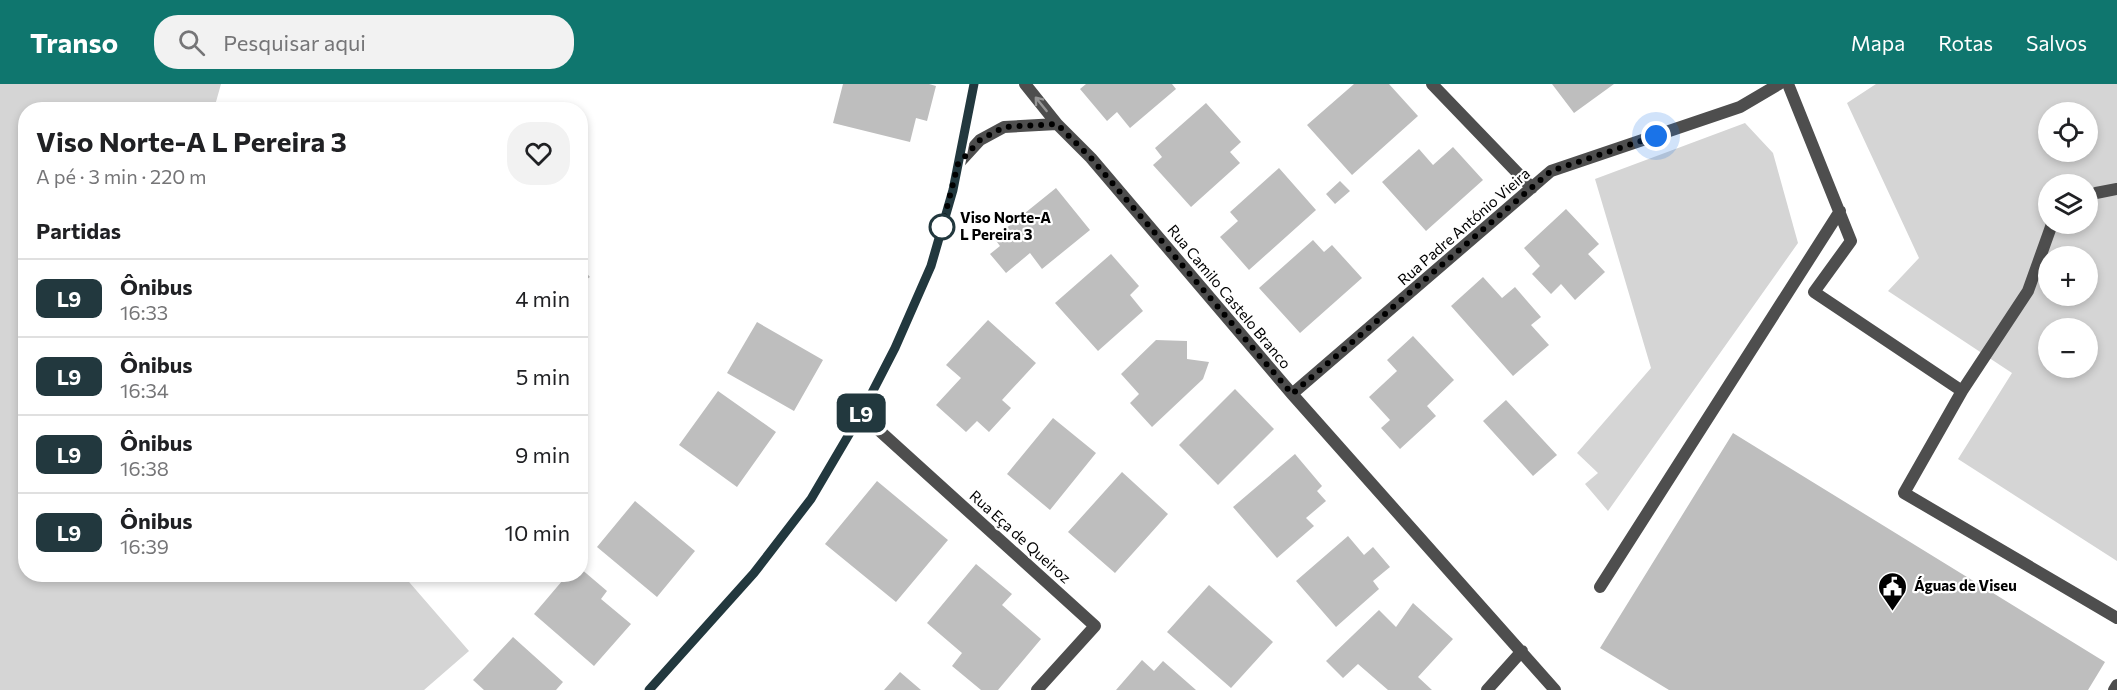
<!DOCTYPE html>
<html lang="pt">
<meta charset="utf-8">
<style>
body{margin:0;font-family:Commissioner,sans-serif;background:#f2f2f2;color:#202124;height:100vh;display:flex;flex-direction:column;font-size:22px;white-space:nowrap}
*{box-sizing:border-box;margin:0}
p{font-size:20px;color:#757577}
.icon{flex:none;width:33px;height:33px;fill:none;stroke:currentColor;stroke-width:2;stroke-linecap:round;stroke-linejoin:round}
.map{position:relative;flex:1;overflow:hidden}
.drawer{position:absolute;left:18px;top:18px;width:570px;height:480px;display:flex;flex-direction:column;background:#fff;border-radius:24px;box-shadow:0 3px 9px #0003}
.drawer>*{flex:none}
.badge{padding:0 12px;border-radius:9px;font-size:21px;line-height:39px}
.tools{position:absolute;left:2038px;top:18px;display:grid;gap:12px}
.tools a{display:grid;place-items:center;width:60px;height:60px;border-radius:50%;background:#fff;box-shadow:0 3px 9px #0003;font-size:30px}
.you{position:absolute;width:30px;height:30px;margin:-15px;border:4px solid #fff;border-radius:50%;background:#1a73e8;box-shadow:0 0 0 9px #1a73e833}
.map>.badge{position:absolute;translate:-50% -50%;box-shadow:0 0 0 3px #fff}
h2{padding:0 18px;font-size:22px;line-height:54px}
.round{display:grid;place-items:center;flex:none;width:63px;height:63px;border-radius:24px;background:#f2f2f2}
.summary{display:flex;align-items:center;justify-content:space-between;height:102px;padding:0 18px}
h1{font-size:28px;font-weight:700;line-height:45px}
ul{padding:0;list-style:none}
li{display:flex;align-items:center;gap:18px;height:78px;padding:0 18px;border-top:2px solid #e0e0e0}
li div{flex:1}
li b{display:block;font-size:22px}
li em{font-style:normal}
li .badge{min-width:66px;font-weight:700;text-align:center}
header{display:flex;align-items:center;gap:36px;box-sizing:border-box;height:84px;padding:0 30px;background:#0f766e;color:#fff}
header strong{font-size:28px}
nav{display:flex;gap:33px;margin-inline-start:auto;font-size:21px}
.search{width:420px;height:54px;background:#f2f2f2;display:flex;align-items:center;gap:15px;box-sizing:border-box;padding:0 21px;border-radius:24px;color:#757577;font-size:22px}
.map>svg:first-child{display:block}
.green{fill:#d5d5d5;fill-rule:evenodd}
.building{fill:#bebebe}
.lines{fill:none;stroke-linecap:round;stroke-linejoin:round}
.lane{stroke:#4e4e4e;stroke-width:12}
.street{stroke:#4e4e4e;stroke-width:12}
.secondary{stroke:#1b1b1b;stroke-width:12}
.oneway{stroke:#959595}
.line-casing{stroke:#fff;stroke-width:14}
.line{stroke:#22383e;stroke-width:9}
.walk{stroke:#000;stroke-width:6;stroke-dasharray:0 10.8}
.stop-dot{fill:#fff;stroke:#22383e;stroke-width:3}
.labels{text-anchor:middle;stroke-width:4.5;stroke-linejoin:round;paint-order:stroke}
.stop-label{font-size:15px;font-weight:bold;fill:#000;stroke:#fff;text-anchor:start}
.street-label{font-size:15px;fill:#000;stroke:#fff}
.poi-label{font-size:15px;font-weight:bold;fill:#000;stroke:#fff;text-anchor:start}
</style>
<header>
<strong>Transo</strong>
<div class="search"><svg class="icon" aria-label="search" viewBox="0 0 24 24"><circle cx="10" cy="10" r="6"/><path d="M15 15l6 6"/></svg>Pesquisar aqui</div>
<nav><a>Mapa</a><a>Rotas</a><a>Salvos</a></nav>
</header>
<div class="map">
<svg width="2117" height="606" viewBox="0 0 2117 606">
<rect width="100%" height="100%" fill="#fff"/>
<path class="green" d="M0,0H221L214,25L26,26V490L403,491L469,567L424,606H0Z
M1876,0H2117V477L1958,375L2012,289L1888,207L1919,174L1847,19ZM2049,28H2088V68H2049ZM2049,100H2088V140H2049ZM2049,172H2088V212H2049ZM2049,244H2088V284H2049Z
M1745,39L1773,69L1798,159L1608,427L1585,400L1598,389L1577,369L1651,284L1595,95Z"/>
<path class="building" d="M843,0H929L936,2L927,37L916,34L910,58L833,39Z
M1086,0H1172L1176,5L1130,44L1117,28L1107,37L1080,5Z
M1354,0H1389L1418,32L1352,91L1307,41Z
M1552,0H1614L1574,29Z
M1206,19L1241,58L1230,68L1240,79L1191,123L1153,81L1162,73L1155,64Z
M1453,63L1483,96L1426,147L1382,98L1419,65L1433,81Z
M1279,84L1316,126L1249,186L1220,153L1238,137L1230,128Z
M1340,97L1350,107L1335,120L1326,110Z
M1056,104L1090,146L1042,185L1030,169L1006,189L990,170L1000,162L994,154Z
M1566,125L1599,160L1588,170L1605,188L1575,216L1561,200L1551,210L1532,190L1540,182L1524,164Z
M1313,156L1324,168L1332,161L1362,194L1300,249L1259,204Z
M1111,170L1139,202L1130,211L1143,227L1098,267L1055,219Z
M580,182L590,193L580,200Z
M1483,193L1502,214L1515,203L1541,233L1531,241L1549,261L1513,292L1451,222Z
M988,236L1036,279L1002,316L1011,324L989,348L977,337L966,348L936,321L961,294L946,281Z
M757,238L823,276L794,327L727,289Z
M1413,252L1454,296L1427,322L1436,332L1400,365L1381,344L1390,336L1369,313L1397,287L1387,276Z
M1156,256L1187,257V275L1209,278L1203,295L1152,343L1130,319L1139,310L1121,290Z
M1235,305L1274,345L1218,401L1179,361Z
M718,307L776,348L737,403L679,361Z
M1506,316L1557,371L1533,392L1483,337Z
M1053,334L1096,369L1050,426L1007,390Z
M1733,349L2105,578L2088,606H1669L1600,564Z
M1295,370L1322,402L1317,407L1326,417L1306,434L1314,442L1277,474L1233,423Z
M1122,388L1168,430L1115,489L1068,448Z
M877,397L948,456L896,518L825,460Z
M635,417L695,467L657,513L597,463Z
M1348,452L1364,471L1373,463L1390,483L1373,497L1379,505L1336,543L1296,497Z
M976,480L1012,510L1002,521L1041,555L998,606H981L952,582L962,569L927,539Z
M580,484L607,507L601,515L631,540L594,582L534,530L568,490H580Z
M1209,501L1273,558L1231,604L1167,548Z
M1413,519L1453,555L1418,593L1432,606H1388L1358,580L1343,594L1326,577L1379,526L1396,543Z
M513,553L563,598L556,606H484L473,596Z
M1142,576L1154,587L1163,577L1196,606H1116Z
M900,588L921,606H884Z"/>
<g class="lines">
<path class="lane" d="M1788,0L1851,157L1814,208L1962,307L1904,409L2117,534
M2088,113L2096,109L2117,105
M1962,307L2028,207L2052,140
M1600,503L1840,127
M2114,606L2117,601"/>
<path class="street" d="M1025,0L1057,40L1091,74L1292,310L1555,606
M1432,0L1532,104
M958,80L980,56L1004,43L1057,40
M1292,310L1551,87L1740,23L1779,0
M861,330L1095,542L1037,606
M1487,606L1522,567"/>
<path class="secondary" d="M649,606L754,489L811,415L861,330L895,264L931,182L953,106L974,0"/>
</g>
<defs><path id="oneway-shaft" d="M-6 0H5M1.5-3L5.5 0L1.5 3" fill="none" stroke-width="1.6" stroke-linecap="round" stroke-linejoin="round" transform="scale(1.5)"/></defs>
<use class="oneway" href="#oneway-shaft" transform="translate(1041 20) rotate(-129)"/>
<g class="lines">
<defs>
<path id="line" d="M649,606L754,489L811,415L861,330L895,264L931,182L953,106L974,0"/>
</defs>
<use href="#line" class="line-casing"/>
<use href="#line" class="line"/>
<path class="walk" d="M942,143L958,80L980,56L1004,43L1057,40L1091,74L1292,310L1551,87L1656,52"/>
</g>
<defs>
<symbol id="civic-pin" viewBox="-11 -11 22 30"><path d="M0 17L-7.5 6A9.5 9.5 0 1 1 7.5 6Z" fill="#000" stroke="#fff"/><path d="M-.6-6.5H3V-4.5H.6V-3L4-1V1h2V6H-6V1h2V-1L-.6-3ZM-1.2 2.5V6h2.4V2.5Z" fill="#fff"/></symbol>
</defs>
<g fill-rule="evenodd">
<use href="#civic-pin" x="1876" y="486" width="33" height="45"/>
</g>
<circle class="stop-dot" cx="942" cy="143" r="12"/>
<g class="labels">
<g class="stop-label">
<text x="960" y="139">Viso Norte-A<tspan x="960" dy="17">L Pereira 3</tspan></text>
</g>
<g class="street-label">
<text transform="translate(1464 143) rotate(-41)" y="5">Rua Padre António Vieira</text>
<text transform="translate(1229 213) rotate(50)" y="5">Rua Camilo Castelo Branco</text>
<text transform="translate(1020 453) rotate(42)" y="5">Rua Eça de Queiroz</text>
</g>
<g class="poi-label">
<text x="1914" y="507">Águas de Viseu</text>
</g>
</g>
</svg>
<div class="tools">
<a><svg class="icon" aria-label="locate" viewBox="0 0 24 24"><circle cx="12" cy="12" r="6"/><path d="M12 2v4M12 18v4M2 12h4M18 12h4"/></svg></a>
<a><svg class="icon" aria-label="layers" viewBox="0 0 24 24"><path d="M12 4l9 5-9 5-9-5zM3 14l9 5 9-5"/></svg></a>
<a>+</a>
<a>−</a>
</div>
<div class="you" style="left:1656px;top:52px"></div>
<b class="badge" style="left:861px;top:329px;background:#22383e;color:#fff">L9</b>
<section class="drawer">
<div class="summary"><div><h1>Viso Norte-A L Pereira 3</h1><p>A pé · 3 min · 220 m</p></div><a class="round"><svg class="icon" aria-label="heart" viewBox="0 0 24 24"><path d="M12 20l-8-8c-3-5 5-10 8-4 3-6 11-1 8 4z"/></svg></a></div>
<h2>Partidas</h2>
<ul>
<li><span class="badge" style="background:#22383e;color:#fff">L9</span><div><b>Ônibus</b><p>16:33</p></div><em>4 min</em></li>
<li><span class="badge" style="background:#22383e;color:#fff">L9</span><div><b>Ônibus</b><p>16:34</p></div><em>5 min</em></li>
<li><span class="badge" style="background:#22383e;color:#fff">L9</span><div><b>Ônibus</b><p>16:38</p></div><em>9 min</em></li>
<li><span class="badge" style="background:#22383e;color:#fff">L9</span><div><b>Ônibus</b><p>16:39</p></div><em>10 min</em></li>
</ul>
</section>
</div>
